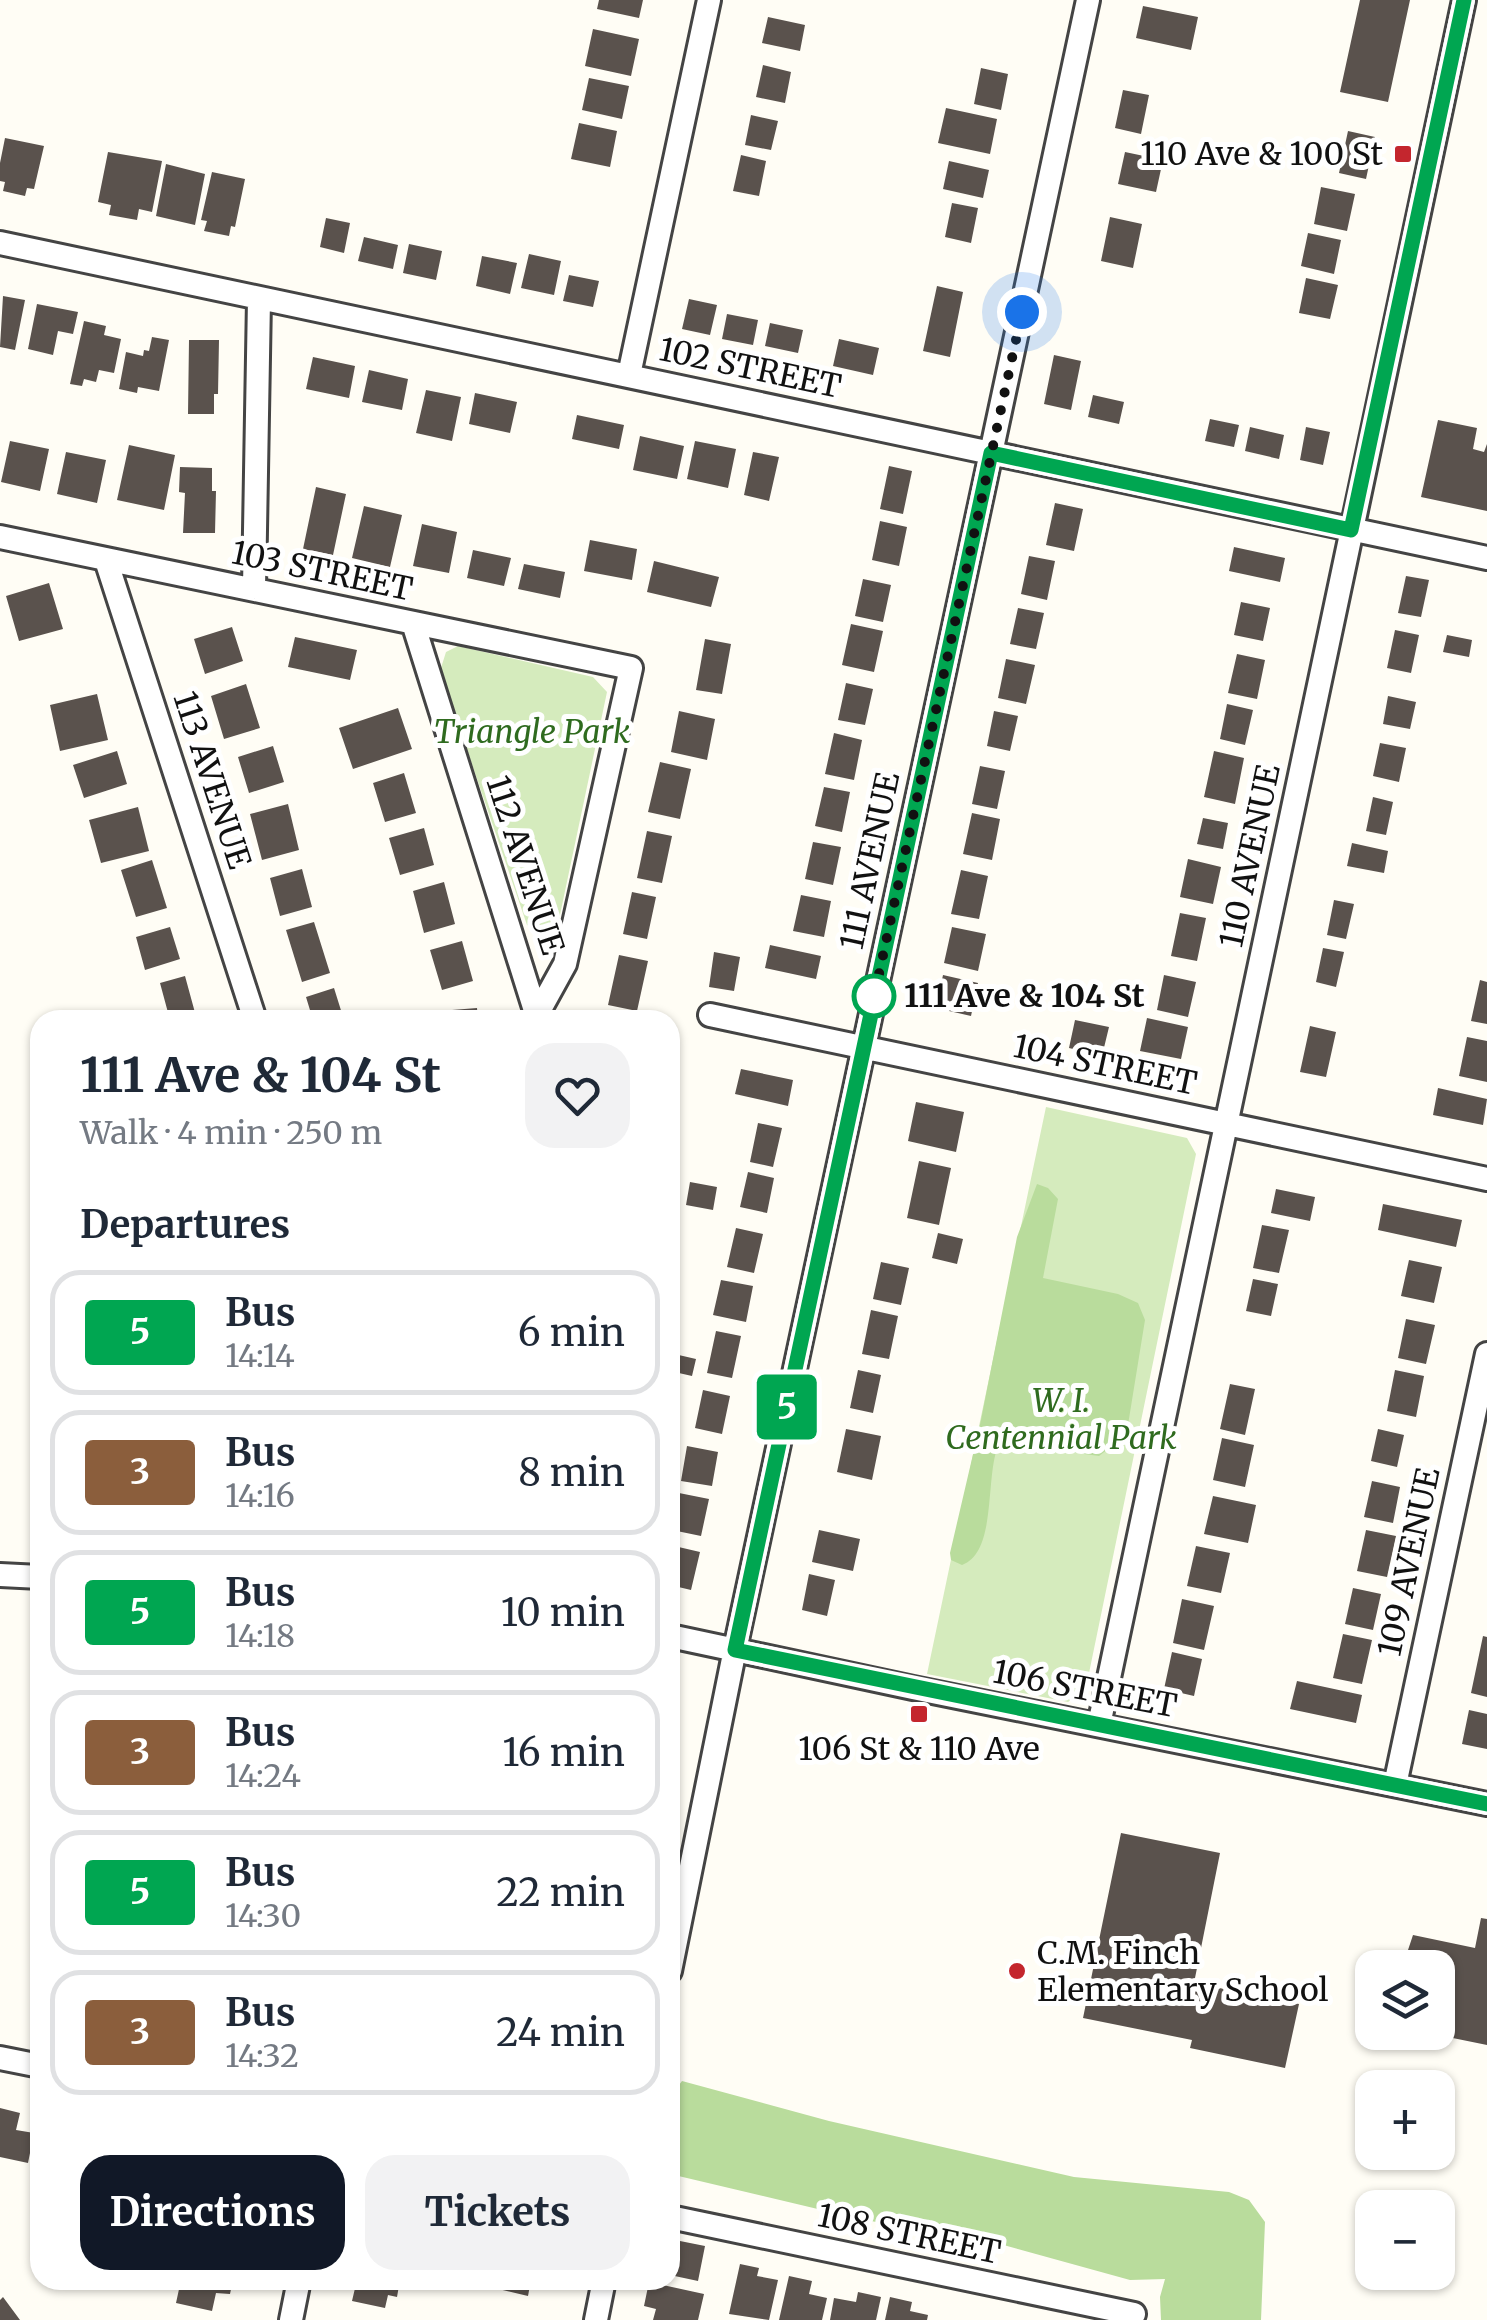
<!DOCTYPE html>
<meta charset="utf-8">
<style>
body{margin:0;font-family:Merriweather,serif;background:#f2f2f3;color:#1f2937;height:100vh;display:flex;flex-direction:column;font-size:38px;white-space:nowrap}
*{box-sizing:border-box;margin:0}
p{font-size:32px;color:#747a83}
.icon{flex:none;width:55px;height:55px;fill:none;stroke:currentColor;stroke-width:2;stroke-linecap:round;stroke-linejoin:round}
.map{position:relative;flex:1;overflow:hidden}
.panel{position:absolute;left:30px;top:1010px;width:650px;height:1280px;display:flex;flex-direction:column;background:#fff;border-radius:30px;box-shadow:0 2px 8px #0004}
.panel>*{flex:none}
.badge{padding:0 20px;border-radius:8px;font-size:35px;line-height:65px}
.buttons{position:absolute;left:1355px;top:1950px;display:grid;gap:20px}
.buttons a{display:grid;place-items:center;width:100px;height:100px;border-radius:20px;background:#fff;box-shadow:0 2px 8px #0004;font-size:50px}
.you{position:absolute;width:50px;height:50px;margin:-25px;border:8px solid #fff;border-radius:50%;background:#1a73e8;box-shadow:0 0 0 15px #1a73e833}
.map>.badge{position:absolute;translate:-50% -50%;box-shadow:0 0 0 5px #fff}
h2{padding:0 50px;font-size:38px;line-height:90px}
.round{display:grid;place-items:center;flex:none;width:105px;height:105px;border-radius:30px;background:#f2f2f3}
.overview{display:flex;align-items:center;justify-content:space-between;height:170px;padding:0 50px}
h1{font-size:48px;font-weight:700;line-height:75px}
.primary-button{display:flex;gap:20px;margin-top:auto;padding:20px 50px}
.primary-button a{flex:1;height:115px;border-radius:30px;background:#111827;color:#fff;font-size:40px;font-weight:700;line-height:115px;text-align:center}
.primary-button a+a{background:#f2f2f3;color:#1f2937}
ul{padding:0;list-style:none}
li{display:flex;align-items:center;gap:30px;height:125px;margin:0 20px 15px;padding:0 30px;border:5px solid #e0e1e3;border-radius:30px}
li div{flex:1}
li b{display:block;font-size:38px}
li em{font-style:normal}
li .badge{min-width:110px;font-weight:700;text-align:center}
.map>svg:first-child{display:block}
.green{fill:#d5ebbd}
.forest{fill:#b9dc9c}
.building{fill:#5a524d}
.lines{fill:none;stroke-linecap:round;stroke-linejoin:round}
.minor-casing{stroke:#444;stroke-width:28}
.minor{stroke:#fff;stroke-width:22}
.line-casing{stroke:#fff;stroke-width:22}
.line{stroke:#00a651;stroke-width:15}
.walk{stroke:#111;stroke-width:10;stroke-dasharray:0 18}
.poi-dot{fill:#c4262e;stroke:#fff;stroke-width:4}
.stop-dot{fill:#fff;stroke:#00a651;stroke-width:5}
.labels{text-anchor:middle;stroke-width:10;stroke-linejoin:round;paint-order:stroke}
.poi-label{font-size:32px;fill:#111;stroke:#fff;text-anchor:end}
.street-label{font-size:32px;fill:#111;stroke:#fff}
.park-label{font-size:32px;font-style:italic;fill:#2f6b1f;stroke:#fff}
.stop-label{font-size:32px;font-weight:bold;fill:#111;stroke:#fff;text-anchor:start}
</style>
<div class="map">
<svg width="1487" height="2320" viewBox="0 0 1487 2320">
<rect width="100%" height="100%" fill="#fffdf5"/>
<path class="green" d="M458,646L593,677L607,692L557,929L542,932L527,925L440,671L446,652Z
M1046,1107L1187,1138L1196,1154L1088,1678L1084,1690L1068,1702L927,1674Z"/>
<path class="forest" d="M1037,1184L1048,1188L1058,1199L1043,1278L1118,1294L1138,1303L1145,1320L1127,1431L1116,1443L1099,1456L1003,1443L998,1446C985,1479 997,1552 962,1565L951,1560L950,1553L981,1420L1017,1237Z
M682,2081L829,2121L1074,2177L1229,2192L1249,2200L1265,2222L1261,2320H1161L1160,2297L1165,2279L1130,2280L978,2238L864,2220L670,2174V2097Z"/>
<path class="building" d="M599,0H643L639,18L597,9Z
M1360,0H1410L1388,102L1340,92Z
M1143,6L1198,17L1191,50L1136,38Z
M768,17L805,25L800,51L762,43Z
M593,29L639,39L631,76L585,66Z
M763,65L791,72L785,103L756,97Z
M981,68L1008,74L1001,110L974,104Z
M589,78L629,86L622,119L582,110Z
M1123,90L1149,95L1141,134L1115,128Z
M946,108L997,119L990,154L938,143Z
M751,115L778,121L771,150L745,145Z
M579,123L617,131L610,167L571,159Z
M1348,131L1375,137L1366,179L1339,173Z
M5,138L44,146L34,189L27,188L25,196L3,191L5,182L0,181V163Z
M108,152L162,161L152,212L139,209L137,220L109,215L111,205L98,202Z
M1125,152L1163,160L1156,192L1118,184Z
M741,155L766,161L759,196L733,191Z
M949,161L989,170L983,198L943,189Z
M166,164L205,174L195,225L156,216Z
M212,172L245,179L235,227L231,226L229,236L204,231L207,221L201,220Z
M1321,187L1355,194L1347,231L1314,224Z
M952,203L978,208L971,243L945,237Z
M1110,217L1142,224L1133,268L1101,261Z
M326,218L350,223L344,253L320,247Z
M1308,233L1341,240L1334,274L1301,266Z
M364,237L398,245L393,269L358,261Z
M409,244L442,251L436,280L403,273Z
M529,254L561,261L554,295L521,288Z
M482,256L517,263L510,294L476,286Z
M569,275L599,281L593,307L563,301Z
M1306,278L1338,285L1330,319L1299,313Z
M937,286L963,292L950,357L923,351Z
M3,296L25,300L15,350L0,347Z
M689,299L717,305L710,335L682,329Z
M37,304L78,312L73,334L58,331L53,355L28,349Z
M727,314L758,320L753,345L722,339Z
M84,321L106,326L104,335L121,339L114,373L99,370L96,382L84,379L82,386L70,384Z
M770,323L803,330L798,353L765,346Z
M152,337L169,340L159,391L138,387L137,393L119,389L126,352L143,356L144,350L149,351Z
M839,339L879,348L873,375L833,366Z
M189,340H219L218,394H214V414H188Z
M1054,355L1081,361L1071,410L1044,404Z
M313,357L355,366L349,398L306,389Z
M369,370L408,379L402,410L362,402Z
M426,390L461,397L452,441L416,433Z
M475,393L517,402L510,433L469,424Z
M1093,395L1124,402L1119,424L1088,417Z
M577,415L624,425L619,449L572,439Z
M1210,419L1239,425L1234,447L1205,441Z
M1438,420L1477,428L1473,449L1484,452L1487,444V511L1421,497Z
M1250,427L1284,435L1279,459L1245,451Z
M1306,427L1330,432L1323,465L1300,460Z
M640,436L684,446L677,479L633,470Z
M10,441L49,449L40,491L1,482Z
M695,441L736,449L728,488L687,479Z
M129,445L175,455L164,510L117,500Z
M66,452L106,460L97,503L57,494Z
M753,452L779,457L769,501L744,495Z
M889,466L912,471L903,514L880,509Z
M180,467L212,468V491H216L215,533H183L185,493L179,492Z
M316,487L346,494L333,555L303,549Z
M1055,503L1083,509L1074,551L1046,545Z
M364,506L402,515L390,567L352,558Z
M880,521L907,527L899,566L872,560Z
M422,524L457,532L449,573L413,566Z
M590,540L637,549L632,580L584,571Z
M1234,547L1285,558L1280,582L1229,571Z
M473,550L511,558L504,586L467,578Z
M1029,556L1055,561L1047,600L1021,594Z
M654,561L719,577L711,607L647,592Z
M524,564L565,572L560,598L518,589Z
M1406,576L1429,580L1421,617L1398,613Z
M863,579L891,585L883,622L855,616Z
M49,583L63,629L19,641L6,596Z
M1241,602L1270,608L1263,641L1234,635Z
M1018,608L1044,613L1036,649L1010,644Z
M851,624L883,631L874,672L842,665Z
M232,627L243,661L205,674L194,639Z
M1395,630L1419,635L1411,673L1387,668Z
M1447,635L1472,640L1469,657L1443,652Z
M295,637L357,650L350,680L288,667Z
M705,639L731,644L722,694L696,690Z
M1237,654L1265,660L1257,699L1228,693Z
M1006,659L1035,665L1026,704L998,698Z
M846,683L873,689L865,725L838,720Z
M246,684L260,728L224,739L211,696Z
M97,694L108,740L60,751L50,705Z
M1388,696L1416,702L1410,729L1383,724Z
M1227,704L1253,710L1245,745L1220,739Z
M398,708L412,749L353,769L339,728Z
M679,711L715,719L707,760L671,752Z
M994,711L1018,716L1010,751L987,746Z
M834,733L862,740L854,780L825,774Z
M1380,743L1406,748L1399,782L1373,776Z
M273,746L284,782L249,793L238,757Z
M117,751L127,784L84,798L73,765Z
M1214,751L1244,758L1235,804L1204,797Z
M660,762L691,769L680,819L648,812Z
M980,766L1005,771L997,809L972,804Z
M404,773L416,813L385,822L373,783Z
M824,787L850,792L842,832L815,826Z
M1373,797L1393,802L1386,835L1366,831Z
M288,804L299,850L262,860L250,814Z
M138,807L149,851L101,863L89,820Z
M972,813L1000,819L992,860L963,854Z
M1203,818L1228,823L1223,849L1197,844Z
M424,828L434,865L400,875L389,838Z
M647,831L672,836L662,883L637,878Z
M813,842L841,847L833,885L805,879Z
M1352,843L1388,851L1384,873L1347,866Z
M1188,859L1221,867L1213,904L1180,897Z
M152,860L167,908L136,917L121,870Z
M302,869L312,907L280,916L270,878Z
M961,870L988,876L979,919L951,914Z
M444,882L455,924L424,933L413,891Z
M632,892L656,897L647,939L623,934Z
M801,895L831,901L824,937L793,931Z
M1334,900L1354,904L1346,939L1327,935Z
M1180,913L1206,918L1197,961L1171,956Z
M314,922L330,973L302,982L286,930Z
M170,927L180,959L145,970L136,937Z
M952,927L986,934L978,971L944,963Z
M462,941L473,981L442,990L430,950Z
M770,945L821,956L816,979L765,968Z
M1323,948L1344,952L1336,987L1316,982Z
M714,952L740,957L734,991L709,987Z
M619,955L648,961L637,1011L608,1005Z
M943,975L978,983L971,1016L936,1008Z
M1164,975L1196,982L1188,1017L1157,1010Z
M185,976L197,1020H170L160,983Z
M1480,980L1487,982V1024L1471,1021Z
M334,988L344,1020H313L306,997Z
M477,1008L478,1020H453L452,1010Z
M1147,1018L1188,1027L1181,1059L1140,1051Z
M1075,1020L1109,1027L1102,1056L1069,1048Z
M1310,1026L1336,1032L1326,1077L1300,1072Z
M1467,1037L1487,1041V1082L1459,1076Z
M741,1069L793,1080L788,1106L735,1094Z
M1438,1088L1487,1099L1483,1125L1433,1115Z
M916,1102L964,1112L956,1152L908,1141Z
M758,1123L782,1128L773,1167L750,1162Z
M919,1161L951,1168L939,1225L907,1218Z
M748,1172L774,1178L767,1213L740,1207Z
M690,1182L717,1187L713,1210L686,1205Z
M1276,1189L1315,1197L1310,1221L1271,1213Z
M1383,1204L1462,1220L1456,1247L1378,1230Z
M1262,1225L1289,1230L1279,1273L1253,1268Z
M736,1228L763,1234L754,1273L727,1267Z
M938,1233L963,1239L957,1264L932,1258Z
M1409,1260L1442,1267L1434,1303L1401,1296Z
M881,1262L909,1268L901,1305L873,1299Z
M1253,1279L1278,1284L1271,1316L1246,1311Z
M721,1280L753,1286L746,1322L713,1315Z
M871,1310L898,1316L889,1359L862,1354Z
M1406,1319L1435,1325L1426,1364L1398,1358Z
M716,1331L741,1336L732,1378L707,1373Z
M670,1353L696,1359L692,1376L670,1371Z
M858,1370L881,1375L873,1413L850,1408Z
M1395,1370L1424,1376L1416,1417L1387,1411Z
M1230,1384L1255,1389L1245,1435L1220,1429Z
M703,1390L730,1396L722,1434L695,1428Z
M846,1429L881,1436L872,1480L837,1472Z
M1378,1429L1404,1435L1397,1467L1371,1461Z
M1222,1438L1254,1445L1245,1487L1213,1480Z
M687,1446L718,1452L712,1486L681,1481Z
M1372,1481L1400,1487L1393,1523L1364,1517Z
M679,1493L709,1499L701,1536L672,1530Z
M1213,1496L1256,1505L1248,1543L1204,1534Z
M819,1530L860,1539L853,1571L812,1562Z
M1366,1530L1396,1536L1387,1577L1357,1571Z
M670,1545L700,1552L691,1590L670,1585Z
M1196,1546L1230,1553L1221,1593L1187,1586Z
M809,1574L835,1580L827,1616L802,1610Z
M1353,1588L1381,1594L1373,1630L1345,1624Z
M1182,1599L1214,1606L1204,1650L1173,1643Z
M1343,1634L1372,1640L1362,1684L1333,1678Z
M1483,1636L1487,1637V1697L1471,1693Z
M1172,1652L1202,1659L1194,1696L1164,1689Z
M1297,1681L1362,1695L1356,1723L1290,1709Z
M1469,1710L1487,1714V1749L1462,1744Z
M1121,1833L1220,1853L1194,1983L1299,2004L1285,2068L1190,2048L1192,2040L1083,2018Z
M1481,1918L1487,1919V2045L1438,2035V1968H1402L1413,1935L1475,1948Z
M0,2108L20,2113L16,2130L34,2133L28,2163L0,2157Z
M670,2239L705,2246L698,2281L670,2275Z
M740,2264L759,2268L757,2276L778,2280L769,2320L729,2314Z
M789,2276L812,2281L809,2294L827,2298L822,2320H779Z
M181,2280H233L230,2294L216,2293L212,2311L176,2303Z
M346,2280H400L397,2297L388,2295L385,2308L352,2301L356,2284Z
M492,2280H531L528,2296L490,2287Z
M649,2282L704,2294L698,2320H653L656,2309L644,2306Z
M858,2292L881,2297L876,2320H830L834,2298L856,2302Z
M3,2297L20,2320H0V2300Z
M890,2297L912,2302L910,2311L928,2315L927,2320H885Z"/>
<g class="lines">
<defs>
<path id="minor" d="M0,243L1487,558
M629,375L709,0
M0,537L631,668L565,964L538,1013
M106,560L255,1020
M254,588L259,299
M413,623L538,1020
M710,1015L1487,1179
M0,1575L40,1577
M670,1636L913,1688L1487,1804
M1099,1725L1464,0
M1395,1785L1487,1354
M670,1971L735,1649L1088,0
M0,2058L40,2066
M670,2217L1134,2314
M291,2320L299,2280
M596,2320L604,2280"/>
</defs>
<use href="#minor" class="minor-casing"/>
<use href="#minor" class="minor"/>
</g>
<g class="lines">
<defs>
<path id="line" d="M1464,0L1351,530L991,453L735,1650L1487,1804"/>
</defs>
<use href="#line" class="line-casing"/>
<use href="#line" class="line"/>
<path class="walk" d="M874,996L871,1011L1022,312"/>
</g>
<g class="poi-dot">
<rect x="1393" y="144" width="20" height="20" rx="5"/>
<rect x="909" y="1704" width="20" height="20" rx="5"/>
<circle cx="1017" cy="1971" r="10"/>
</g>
<circle class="stop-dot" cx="874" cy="996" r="20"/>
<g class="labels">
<g class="poi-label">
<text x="1383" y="165">110 Ave &amp; 100 St</text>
<text x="919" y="1760" text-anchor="middle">106 St &amp; 110 Ave</text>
<text x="1037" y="1964" text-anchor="start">C.M. Finch<tspan x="1037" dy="37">Elementary School</tspan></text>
</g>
<g class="street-label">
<text transform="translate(750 368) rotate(12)" y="11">102 STREET</text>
<text transform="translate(322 571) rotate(12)" y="11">103 STREET</text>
<text transform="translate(212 780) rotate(72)" y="11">113 AVENUE</text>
<text transform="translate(1250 856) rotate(-78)" y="11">110 AVENUE</text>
<text transform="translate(870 861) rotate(-78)" y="11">111 AVENUE</text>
<text transform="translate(525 865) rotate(72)" y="11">112 AVENUE</text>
<text transform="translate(1105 1065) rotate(12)" y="11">104 STREET</text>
<text transform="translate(1409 1562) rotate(-78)" y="11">109 AVENUE</text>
<text transform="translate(1085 1689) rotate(11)" y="11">106 STREET</text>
<text transform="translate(909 2234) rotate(12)" y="11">108 STREET</text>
</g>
<g class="park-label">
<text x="532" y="743">Triangle Park</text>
<text x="1061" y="1412">W. I.<tspan x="1061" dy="37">Centennial Park</tspan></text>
</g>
<g class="stop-label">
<text x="904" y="1007">111 Ave &amp; 104 St</text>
</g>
</g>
</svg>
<div class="buttons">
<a><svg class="icon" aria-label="layers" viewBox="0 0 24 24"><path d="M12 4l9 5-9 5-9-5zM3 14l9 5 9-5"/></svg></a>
<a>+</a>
<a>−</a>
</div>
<div class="you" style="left:1022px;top:312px"></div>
<b class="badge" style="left:787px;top:1407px;background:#00a651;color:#fff">5</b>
<section class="panel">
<div class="overview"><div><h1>111 Ave &amp; 104 St</h1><p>Walk · 4 min · 250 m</p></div><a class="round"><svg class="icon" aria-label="heart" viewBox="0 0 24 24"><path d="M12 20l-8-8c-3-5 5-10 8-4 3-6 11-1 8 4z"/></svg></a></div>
<h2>Departures</h2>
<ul>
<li><span class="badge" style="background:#00a651;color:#fff">5</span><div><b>Bus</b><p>14:14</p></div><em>6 min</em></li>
<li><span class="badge" style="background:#8b5e3c;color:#fff">3</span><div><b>Bus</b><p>14:16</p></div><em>8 min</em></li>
<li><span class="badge" style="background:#00a651;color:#fff">5</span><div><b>Bus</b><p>14:18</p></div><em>10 min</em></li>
<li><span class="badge" style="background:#8b5e3c;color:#fff">3</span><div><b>Bus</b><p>14:24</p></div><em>16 min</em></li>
<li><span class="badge" style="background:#00a651;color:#fff">5</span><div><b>Bus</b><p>14:30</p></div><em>22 min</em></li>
<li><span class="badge" style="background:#8b5e3c;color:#fff">3</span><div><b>Bus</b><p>14:32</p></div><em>24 min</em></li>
</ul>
<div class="primary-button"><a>Directions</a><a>Tickets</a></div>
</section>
</div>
